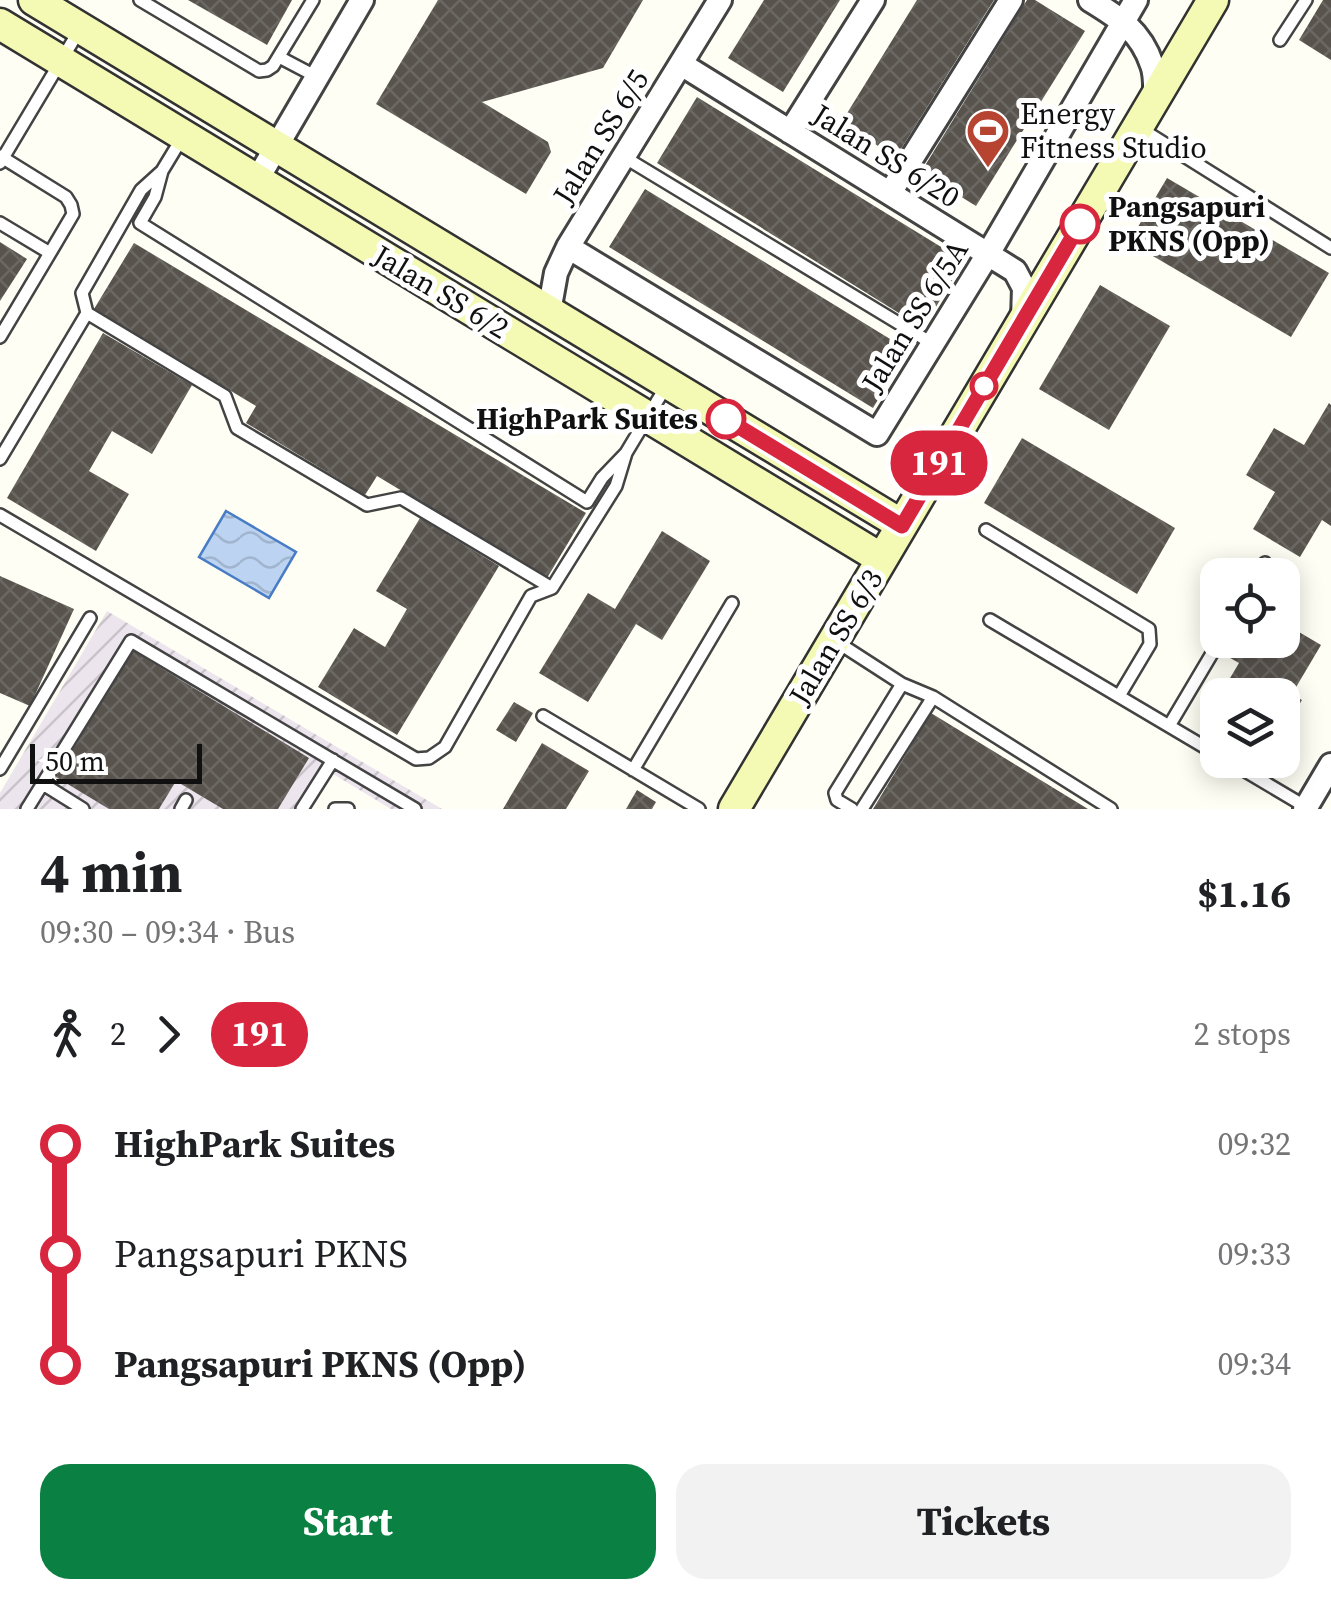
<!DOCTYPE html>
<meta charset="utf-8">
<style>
body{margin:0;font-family:"Source Serif 4",serif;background:#f2f2f2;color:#202124;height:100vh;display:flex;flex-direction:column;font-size:38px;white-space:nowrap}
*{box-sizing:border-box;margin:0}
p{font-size:32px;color:#757577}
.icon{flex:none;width:55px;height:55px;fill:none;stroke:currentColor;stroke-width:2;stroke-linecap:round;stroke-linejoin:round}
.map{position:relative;height:809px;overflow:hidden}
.side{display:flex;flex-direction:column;background:#fff;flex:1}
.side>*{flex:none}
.badge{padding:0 20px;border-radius:32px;font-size:35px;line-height:65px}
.tools{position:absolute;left:1200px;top:558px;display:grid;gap:20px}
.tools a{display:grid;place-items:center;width:100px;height:100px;border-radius:20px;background:#fff;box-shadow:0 5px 25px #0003;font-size:50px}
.scale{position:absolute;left:30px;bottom:25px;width:172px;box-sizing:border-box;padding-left:10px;border:5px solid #101010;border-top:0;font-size:28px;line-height:35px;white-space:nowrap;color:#101010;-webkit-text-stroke:8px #fff;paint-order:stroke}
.map>.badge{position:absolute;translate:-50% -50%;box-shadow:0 0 0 5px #fff}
.legs{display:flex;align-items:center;gap:15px;height:110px;padding:0 40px;font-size:32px}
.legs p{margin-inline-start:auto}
.headline{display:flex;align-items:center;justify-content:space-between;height:170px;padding:0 40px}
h1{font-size:55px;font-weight:700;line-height:75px}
.primary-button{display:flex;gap:20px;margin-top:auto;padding:20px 40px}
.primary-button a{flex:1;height:115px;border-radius:30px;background:#0b8043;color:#fff;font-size:40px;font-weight:700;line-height:115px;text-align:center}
.primary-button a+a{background:#f2f2f2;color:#202124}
ul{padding:0 40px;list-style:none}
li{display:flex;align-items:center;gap:35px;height:110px;font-size:38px}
li i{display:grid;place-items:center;width:15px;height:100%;margin:0 12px;background:currentColor}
li i::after{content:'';width:25px;height:25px;margin:-12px;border:8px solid;border-radius:50%;background:#fff}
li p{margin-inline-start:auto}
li:first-child i{background:linear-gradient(#0000 50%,currentColor 0)}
li:last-child i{background:linear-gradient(currentColor 50%,#0000 0)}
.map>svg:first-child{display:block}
.industrial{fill:url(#industrial-furrows)}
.water{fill:url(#water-waves);stroke:#487cc4;stroke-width:2.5}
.building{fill:url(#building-cross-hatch)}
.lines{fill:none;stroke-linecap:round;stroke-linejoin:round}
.lane-casing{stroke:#434343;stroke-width:16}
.street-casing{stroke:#434343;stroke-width:28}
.secondary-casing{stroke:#323232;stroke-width:35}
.lane{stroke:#fff;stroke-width:11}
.street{stroke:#fff;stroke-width:22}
.secondary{stroke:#f4f9b4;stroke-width:30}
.line-1-casing{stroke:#fff;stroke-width:22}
.line-1{stroke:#d7263d;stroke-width:15}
.stop-1-dot{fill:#fff;stroke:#d7263d;stroke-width:5}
.labels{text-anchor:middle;stroke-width:10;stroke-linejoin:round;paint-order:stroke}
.poi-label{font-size:30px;fill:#101010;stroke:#fff;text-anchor:start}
.street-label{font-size:30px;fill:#101010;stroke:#fff}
.stop-label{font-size:30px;font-weight:bold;fill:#101010;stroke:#fff;text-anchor:start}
</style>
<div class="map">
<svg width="1331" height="809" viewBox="0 0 1331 809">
<defs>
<pattern id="industrial-furrows" width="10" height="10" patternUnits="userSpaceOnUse" patternTransform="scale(2.5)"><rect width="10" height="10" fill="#ede5ed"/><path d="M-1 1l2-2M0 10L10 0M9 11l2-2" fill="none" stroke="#cac3ca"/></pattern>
<pattern id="water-waves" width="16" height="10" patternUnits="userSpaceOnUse" patternTransform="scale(2.5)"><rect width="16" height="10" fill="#bcd4f2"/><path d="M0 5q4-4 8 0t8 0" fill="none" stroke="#a1b5ce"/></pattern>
<pattern id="building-cross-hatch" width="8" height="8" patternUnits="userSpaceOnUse" patternTransform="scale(2.5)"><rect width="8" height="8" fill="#58534d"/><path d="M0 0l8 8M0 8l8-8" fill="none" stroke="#6b6762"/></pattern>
</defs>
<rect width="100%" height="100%" fill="#fefef4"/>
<path class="industrial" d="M107,611L442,809H391L333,774L310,809H0V793Z"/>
<path class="water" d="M226,511L296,552L269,598L199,557Z"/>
<path class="building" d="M188,0H292L267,45Z
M438,0H643L603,68L482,102L548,142L551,152L526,194L376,104Z
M764,0H840L783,92L728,58Z
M917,0H994L896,157L841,123Z
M1027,0H1035L1085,31L976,206L921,172Z
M1323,0H1331V60L1299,40Z
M697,97L964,261L923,328L657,163Z
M1167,178L1329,273L1291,337L1129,242Z
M645,189L908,350L873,408L609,247Z
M0,242L27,259L0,301Z
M134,243L586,513L547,578L377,476L365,495L246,423L256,406L94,309Z
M1100,285L1170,326L1109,430L1039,389Z
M103,333L192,385L152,454L112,431L89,471L129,494L96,551L7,498Z
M1329,403L1331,405V526L1322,520L1300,557L1253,529L1275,492L1246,475L1274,428L1304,445Z
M1022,438L1175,528L1137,594L984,503Z
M420,518L499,566L397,735L318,687L354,628L385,647L407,609L376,591Z
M662,531L710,561L662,640L636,624L588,702L539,673L588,593L615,609Z
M0,576L74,609L30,706L0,693Z
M1282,622L1321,645L1292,694L1302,700L1282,733V695H1220L1239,663L1225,655L1234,640H1282Z
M133,651L309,758L278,809H223L176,781L159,809H109L56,777Z
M514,702L533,713L516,742L496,730Z
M931,713L1088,809H873Z
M542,743L589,771L566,809H503Z
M637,790L656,802L652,809H626Z"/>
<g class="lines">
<defs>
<path id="lane" d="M140,0L259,71L267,70L273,66L313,0
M1280,40L1306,0
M279,57L317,77
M1138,127L1331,248
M0,156L66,197L71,205L73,214L50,253L0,223
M624,157L933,344
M0,163L80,29
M162,171L155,197L140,223L587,502L602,478L626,453L668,383
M87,313L225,396L237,428L367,505L401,498L552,588
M0,337L50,253
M0,459L87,313L82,293L141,190L162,171L182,138
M0,515L416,759L429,758L445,747L531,596L552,588L616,486L626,453
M986,530L1149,629L1150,644L1119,696
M1259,575L1265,563
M990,620L1218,755
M837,642L902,684L933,697L1111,809
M543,716L699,809
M1169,726L1220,640
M1227,760L1306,807
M0,769L90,618
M633,770L732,603
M43,784L83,809
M27,809L131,641L415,809
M181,809L186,800
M302,809L333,760
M335,809H348
M852,809L837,800L835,793L902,684
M862,809L933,697"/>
<path id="street" d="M1090,0C1118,17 1141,31 1152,65C1156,75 1155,88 1155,98
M681,64L1015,271L1024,288L1023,318
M790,132L873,0
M257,180L362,0
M890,193L1011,0
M568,247L877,434L988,254L1136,0
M549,312L556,273L568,247L720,0
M1305,809L1331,765"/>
<path id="secondary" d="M34,0L902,525
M0,24L882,559
M734,809L1213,0"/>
</defs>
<use href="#lane" class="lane-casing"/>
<use href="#street" class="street-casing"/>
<use href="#secondary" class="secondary-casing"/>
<use href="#lane" class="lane"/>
<use href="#street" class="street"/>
<use href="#secondary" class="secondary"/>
</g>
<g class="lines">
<defs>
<path id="line-1" d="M726,419L902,526L1080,224"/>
</defs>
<use href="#line-1" class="line-1-casing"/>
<use href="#line-1" class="line-1"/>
</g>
<defs>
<symbol id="stadium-pin" viewBox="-11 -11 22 30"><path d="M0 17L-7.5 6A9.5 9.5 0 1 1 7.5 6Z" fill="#b74331" stroke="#fff"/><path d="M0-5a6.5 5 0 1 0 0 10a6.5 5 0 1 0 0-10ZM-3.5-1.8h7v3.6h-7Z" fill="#fff"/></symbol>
</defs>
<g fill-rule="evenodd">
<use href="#stadium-pin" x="963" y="106" width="50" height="68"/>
</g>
<g class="stop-1-dot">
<circle cx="1080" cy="224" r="18"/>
<circle cx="984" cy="386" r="12"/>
<circle cx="726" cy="419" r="18"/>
</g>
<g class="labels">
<g class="poi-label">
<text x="1020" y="124">Energy<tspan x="1020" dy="34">Fitness Studio</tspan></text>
</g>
<g class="street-label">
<text transform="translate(601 137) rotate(-58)" y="10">Jalan SS 6/5</text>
<text transform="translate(886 156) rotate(32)" y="10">Jalan SS 6/20</text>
<text transform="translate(441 292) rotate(31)" y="10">Jalan SS 6/2</text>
<text transform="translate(915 316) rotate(-58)" y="10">Jalan SS 6/5A</text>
<text transform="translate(836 637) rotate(-59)" y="10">Jalan SS 6/3</text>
</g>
<g class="stop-label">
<text x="1108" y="217">Pangsapuri<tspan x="1108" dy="34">PKNS (Opp)</tspan></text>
<text x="698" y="429" text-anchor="end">HighPark Suites</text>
</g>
</g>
</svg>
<div class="tools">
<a><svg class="icon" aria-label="locate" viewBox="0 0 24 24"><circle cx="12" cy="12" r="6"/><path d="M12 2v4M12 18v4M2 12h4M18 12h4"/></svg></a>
<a><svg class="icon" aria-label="layers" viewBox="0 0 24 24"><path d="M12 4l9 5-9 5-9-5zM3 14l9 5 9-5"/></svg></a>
</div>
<div class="scale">50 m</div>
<b class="badge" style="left:939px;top:463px;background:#d7263d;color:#fff">191</b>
</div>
<section class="side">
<div class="headline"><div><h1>4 min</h1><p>09:30 – 09:34 · Bus</p></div><b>$1.16</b></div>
<div class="legs"><svg class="icon" aria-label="walk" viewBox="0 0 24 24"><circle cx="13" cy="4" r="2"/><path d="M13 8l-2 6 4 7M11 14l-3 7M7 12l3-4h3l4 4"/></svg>2<svg class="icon" aria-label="forward" viewBox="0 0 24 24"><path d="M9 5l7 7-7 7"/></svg><b class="badge" style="background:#d7263d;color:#fff">191</b><p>2 stops</p></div>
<ul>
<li><i style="color:#d7263d"></i><b>HighPark Suites</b><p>09:32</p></li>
<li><i style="color:#d7263d"></i><span>Pangsapuri PKNS</span><p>09:33</p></li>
<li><i style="color:#d7263d"></i><b>Pangsapuri PKNS (Opp)</b><p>09:34</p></li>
</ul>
<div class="primary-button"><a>Start</a><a>Tickets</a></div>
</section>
